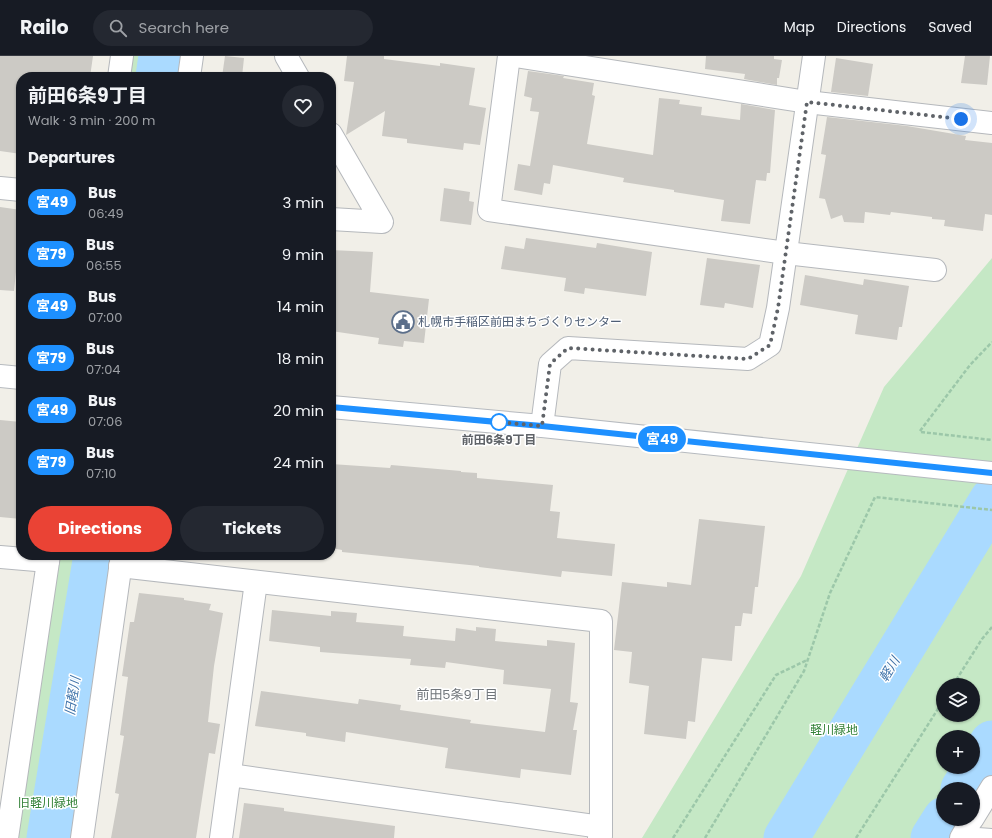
<!DOCTYPE html>
<meta charset="utf-8">
<style>
:root{--surface:#171b24;--page:#242831;--text:#f1f3f6;--muted:#9ea1a6;--line:#363941;--accent:#ea4335}
body{margin:0;font-family:Poppins,"Noto Sans JP",sans-serif;background:var(--page);color:var(--text);height:100vh;display:flex;flex-direction:column;font-size:15px;white-space:nowrap}
*{box-sizing:border-box;margin:0}
p{font-size:13px;color:var(--muted)}
.icon{flex:none;width:22px;height:22px;fill:none;stroke:currentColor;stroke-width:2;stroke-linecap:round;stroke-linejoin:round}
.map{position:relative;flex:1;overflow:hidden}
.panel{position:absolute;left:16px;top:16px;width:320px;height:488px;display:flex;flex-direction:column;background:var(--surface);border-radius:16px;box-shadow:0 1px 3px #0004}
.panel>*{flex:none}
.badge{padding:0 8px;border-radius:13px;font-size:14px;line-height:26px}
.tools{position:absolute;left:936px;top:622px;display:grid;gap:8px}
.tools a{display:grid;place-items:center;width:44px;height:44px;border-radius:50%;background:var(--surface);box-shadow:0 1px 3px #0004;font-size:20px}
.you{position:absolute;width:20px;height:20px;margin:-10px;border:3px solid #fff;border-radius:50%;background:#1a73e8;box-shadow:0 0 0 6px #1a73e833}
.map>.badge{position:absolute;translate:-50% -50%;box-shadow:0 0 0 2px #fff}
h2{padding:0 12px;font-size:15px;line-height:36px}
.round{display:grid;place-items:center;flex:none;width:42px;height:42px;border-radius:21px;background:var(--page)}
.headline{display:flex;align-items:center;justify-content:space-between;height:68px;padding:0 12px}
h1{font-size:19px;font-weight:700;line-height:30px}
.button{display:flex;gap:8px;margin-top:auto;padding:8px 12px}
.button a{flex:1;height:46px;border-radius:24px;background:var(--accent);color:#fff;font-size:16px;font-weight:700;line-height:46px;text-align:center}
.button a+a{background:var(--page);color:var(--text)}
ul{padding:0;list-style:none}
li{display:flex;align-items:center;gap:12px;height:52px;padding:0 12px}
li div{flex:1}
li b{display:block;font-size:15px}
li em{font-style:normal}
li .badge{min-width:44px;font-weight:700;text-align:center}
header{display:flex;align-items:center;gap:24px;box-sizing:border-box;height:56px;padding:0 20px;background:var(--surface);border-bottom:1px solid var(--line)}
header strong{font-size:19px}
nav{display:flex;gap:22px;margin-inline-start:auto;font-size:14px}
.search{width:280px;height:36px;background:var(--page);display:flex;align-items:center;gap:10px;box-sizing:border-box;padding:0 14px;border-radius:22px;color:var(--muted);font-size:15px}
.map>svg:first-child{display:block}
.green{fill:#c5e8c5;fill-rule:evenodd}
.lines{fill:none;stroke-linecap:round;stroke-linejoin:round}
.river{stroke:#aadaff;stroke-width:45}
.building{fill:#cccac5}
.lane-casing{stroke:#b5b8bc;stroke-width:14}
.street-casing{stroke:#b5b8bc;stroke-width:24}
.secondary-casing{stroke:#b6babf;stroke-width:24}
.path{stroke:#9cc7a9;stroke-width:2.5;stroke-dasharray:4 2;stroke-linecap:butt}
.lane{stroke:#fff;stroke-width:12}
.street{stroke:#fff;stroke-width:22}
.secondary{stroke:#fff;stroke-width:22}
.line-casing{stroke:#fff;stroke-width:9}
.line{stroke:#1e90ff;stroke-width:6}
.walk{stroke:#5f6368;stroke-width:4;stroke-dasharray:0 7.2}
.stop-dot{fill:#fff;stroke:#1e90ff;stroke-width:2}
.labels{text-anchor:middle;stroke-width:3;stroke-linejoin:round;paint-order:stroke}
.service-label{font-size:12px;fill:#4e5e75;stroke:#fff;text-anchor:start}
.stop-label{font-size:12px;font-weight:bold;fill:#5f6368;stroke:#fff}
.park-label{font-size:12px;fill:#348238;stroke:#fff}
.water-label{font-size:13px;font-style:italic;fill:#4174aa;stroke:#fff}
.neighbourhood-label{font-size:13px;fill:#70757a;stroke:#fff}
</style>
<header>
<strong>Railo</strong>
<div class="search"><svg class="icon" aria-label="search" viewBox="0 0 24 24"><circle cx="10" cy="10" r="6"/><path d="M15 15l6 6"/></svg>Search here</div>
<nav><a>Map</a><a>Directions</a><a>Saved</a></nav>
</header>
<div class="map">
<svg width="992" height="782" viewBox="0 0 992 782">
<rect width="100%" height="100%" fill="#f1efe8"/>
<g class="green">
<polygon points="128,0 177,0 174,21 125,21"/>
<path d="M992,202v484l-29,47h-20v30h2l-12,19h-291l159,-262 83,-189zM943,629h30v30h-30zM943,681h30v30h-30z"/>
<polygon points="55,499 111,499 73,782 13,782"/>
</g>
<g class="lines">
<g class="river">
<polyline points="158,21 161,0"/>
<polyline points="963,733 992,687"/>
<polyline points="49,782 96,499"/>
<polyline points="786,782 992,444"/>
<polyline points="933,782 945,763"/>
</g>
</g>
<g class="building">
<polygon points="0,0 93,0 90,21 21,21 21,98 0,95"/>
<polygon points="225,0 244,2 242,21 222,21"/>
<polygon points="347,0 384,0 384,3 440,10 440,7 475,12 469,49 486,52 480,89 464,87 463,94 407,87 407,83 382,80 385,55 346,79 354,26 344,25"/>
<polygon points="706,0 774,0 774,3 782,4 779,22 777,22 777,29 744,23 745,18 705,13"/>
<polygon points="965,0 990,0 987,29 961,27"/>
<polygon points="836,2 873,8 868,40 831,36"/>
<polygon points="528,15 564,20 563,22 594,27 592,39 595,40 587,88 653,99 659,42 680,44 679,48 702,51 701,59 740,64 741,48 775,54 770,117 767,117 766,125 756,124 750,168 721,165 724,144 674,136 674,134 623,126 624,122 553,109 550,128 544,127 542,139 514,134 518,108 530,110 539,56 530,55 532,42 524,40"/>
<polygon points="827,61 907,70 966,80 965,84 992,87 992,159 985,158 983,175 944,170 945,164 932,163 932,161 891,156 890,159 865,156 864,167 844,166 842,159 831,163 825,143 819,142 826,99 821,98"/>
<polygon points="444,132 470,136 469,145 474,146 471,169 440,165"/>
<polygon points="0,151 21,154 21,168 14,235 0,234"/>
<polygon points="526,182 596,192 597,187 652,196 646,240 585,232 584,238 564,235 566,222 501,213 505,190 524,193"/>
<polygon points="331,194 373,196 370,236 429,243 424,287 404,285 403,291 378,288 379,282 331,275"/>
<polygon points="707,202 760,209 753,252 725,247 724,252 700,249"/>
<polygon points="805,219 863,229 864,223 909,230 902,271 899,271 897,284 855,278 858,259 800,249"/>
<polygon points="0,364 21,366 21,463 0,461"/>
<polygon points="331,408 390,412 391,409 461,415 461,416 477,417 477,422 553,429 550,455 560,456 557,482 615,488 612,520 562,515 561,521 479,511 479,510 342,496 342,494 331,492"/>
<polygon points="699,463 765,470 758,531 755,531 752,558 743,557 741,570 735,570 732,605 702,602 695,666 688,665 686,683 644,678 649,630 629,627 632,596 614,594 622,526 667,531 667,526 691,529"/>
<polygon points="139,537 184,542 184,544 211,548 209,554 223,557 214,610 208,666 220,668 215,698 209,697 196,782 111,782 119,738 115,737 124,680 120,679 128,621 122,620 130,566 134,566"/>
<polygon points="272,554 331,560 331,555 357,557 356,566 404,570 403,580 455,585 456,572 476,575 476,571 496,573 495,585 547,590 547,584 575,587 570,646 578,647 573,674 577,674 571,719 521,713 520,722 445,712 448,692 346,676 345,686 306,680 306,677 255,670 261,635 358,648 359,643 401,649 400,654 471,664 470,667 545,676 551,633 503,628 504,614 446,606 445,612 410,609 411,603 320,596 320,591 269,585"/>
<polygon points="244,747 284,752 284,755 395,770 394,782 239,782"/>
</g>
<g class="lines">
<g class="lane-casing">
<polyline id="lane" points="964,777 992,779"/>
</g>
<g class="street-casing">
<g id="street">
<polyline points="286,0 298,21"/>
<polyline points="509,0 489,154 786,197 935,214"/>
<polyline points="515,0 807,46 992,67"/>
<polyline points="119,21 122,0"/>
<polyline points="189,21 192,0"/>
<polyline points="331,78 382,166 331,163"/>
<polyline points="0,132 21,134"/>
<polyline points="542,370 550,308 568,292 748,303 770,289 778,252 814,0"/>
<polyline points="0,501 48,505"/>
<polyline points="120,510 601,565 601,780 599,782"/>
<polyline points="230,719 601,771"/>
<polyline points="973,762 992,731"/>
<polyline points="7,782 49,499"/>
<polyline points="82,782 122,499"/>
<polyline points="221,782 256,526"/>
<polyline points="961,782 972,763"/>
</g>
</g>
<g class="secondary-casing">
<g id="secondary">
<polyline points="0,320 21,322"/>
<polyline points="331,351 542,370 992,417"/>
</g>
</g>
<g class="path">
<polyline points="920,375 970,309 992,286"/>
<polyline points="921,376 992,384"/>
<polyline points="953,629 982,583 992,571"/>
<polyline points="673,782 776,619 807,604"/>
<polyline points="705,782 804,615 830,537 875,441 992,454"/>
<polyline points="856,782 943,645"/>
</g>
<use href="#lane" class="lane"/>
<use href="#street" class="street"/>
<use href="#secondary" class="secondary"/>
</g>
<g class="lines">
<g class="line-casing">
<polyline id="line" points="331,351 542,370 992,417"/>
</g>
<use href="#line" class="line"/>
<polyline class="walk" points="499,366 497,366 542,370 550,308 568,292 748,303 770,289 778,252 807,46 961,63"/>
</g>
<defs>
<g id="civic-ring" transform="scale(1.15)"><circle r="9.5" fill="#fff" stroke="#5c6f8a" stroke-width="1.5"/><path d="M-.6-6.5H3V-4.5H.6V-3L4-1V1h2V6H-6V1h2V-1L-.6-3ZM-1.2 2.5V6h2.4V2.5Z" fill="#5c6f8a"/></g>
</defs>
<g fill-rule="evenodd">
<use href="#civic-ring" x="403" y="266"/>
</g>
<circle class="stop-dot" cx="499" cy="366" r="8"/>
<g class="labels">
<g class="service-label">
<text x="418" y="270">札幌市手稲区前田まちづくりセンター</text>
</g>
<g class="stop-label">
<text x="499" y="388">前田6条9丁目</text>
</g>
<g class="park-label">
<text x="834" y="678">軽川緑地</text>
<text x="48" y="751">旧軽川緑地</text>
</g>
<g class="water-label">
<text transform="translate(889 613) rotate(-59)" y="5">軽川</text>
<text transform="translate(72 640) rotate(-81)" y="5">旧軽川</text>
</g>
<g class="neighbourhood-label">
<text x="457" y="643">前田5条9丁目</text>
</g>
</g>
</svg>
<div class="tools">
<a><svg class="icon" aria-label="layers" viewBox="0 0 24 24"><path d="M12 4l9 5-9 5-9-5zM3 14l9 5 9-5"/></svg></a>
<a>+</a>
<a>−</a>
</div>
<div class="you" style="left:961px;top:63px"></div>
<b class="badge" style="left:662px;top:383px;background:#1e90ff;color:#fff">宮49</b>
<section class="panel">
<div class="headline"><div><h1>前田6条9丁目</h1><p>Walk · 3 min · 200 m</p></div><a class="round"><svg class="icon" aria-label="heart" viewBox="0 0 24 24"><path d="M12 20l-8-8c-3-5 5-10 8-4 3-6 11-1 8 4z"/></svg></a></div>
<h2>Departures</h2>
<ul>
<li><span class="badge" style="background:#1e90ff;color:#fff">宮49</span><div><b>Bus</b><p>06:49</p></div><em>3 min</em></li>
<li><span class="badge" style="background:#1e90ff;color:#fff">宮79</span><div><b>Bus</b><p>06:55</p></div><em>9 min</em></li>
<li><span class="badge" style="background:#1e90ff;color:#fff">宮49</span><div><b>Bus</b><p>07:00</p></div><em>14 min</em></li>
<li><span class="badge" style="background:#1e90ff;color:#fff">宮79</span><div><b>Bus</b><p>07:04</p></div><em>18 min</em></li>
<li><span class="badge" style="background:#1e90ff;color:#fff">宮49</span><div><b>Bus</b><p>07:06</p></div><em>20 min</em></li>
<li><span class="badge" style="background:#1e90ff;color:#fff">宮79</span><div><b>Bus</b><p>07:10</p></div><em>24 min</em></li>
</ul>
<div class="button"><a>Directions</a><a>Tickets</a></div>
</section>
</div>
